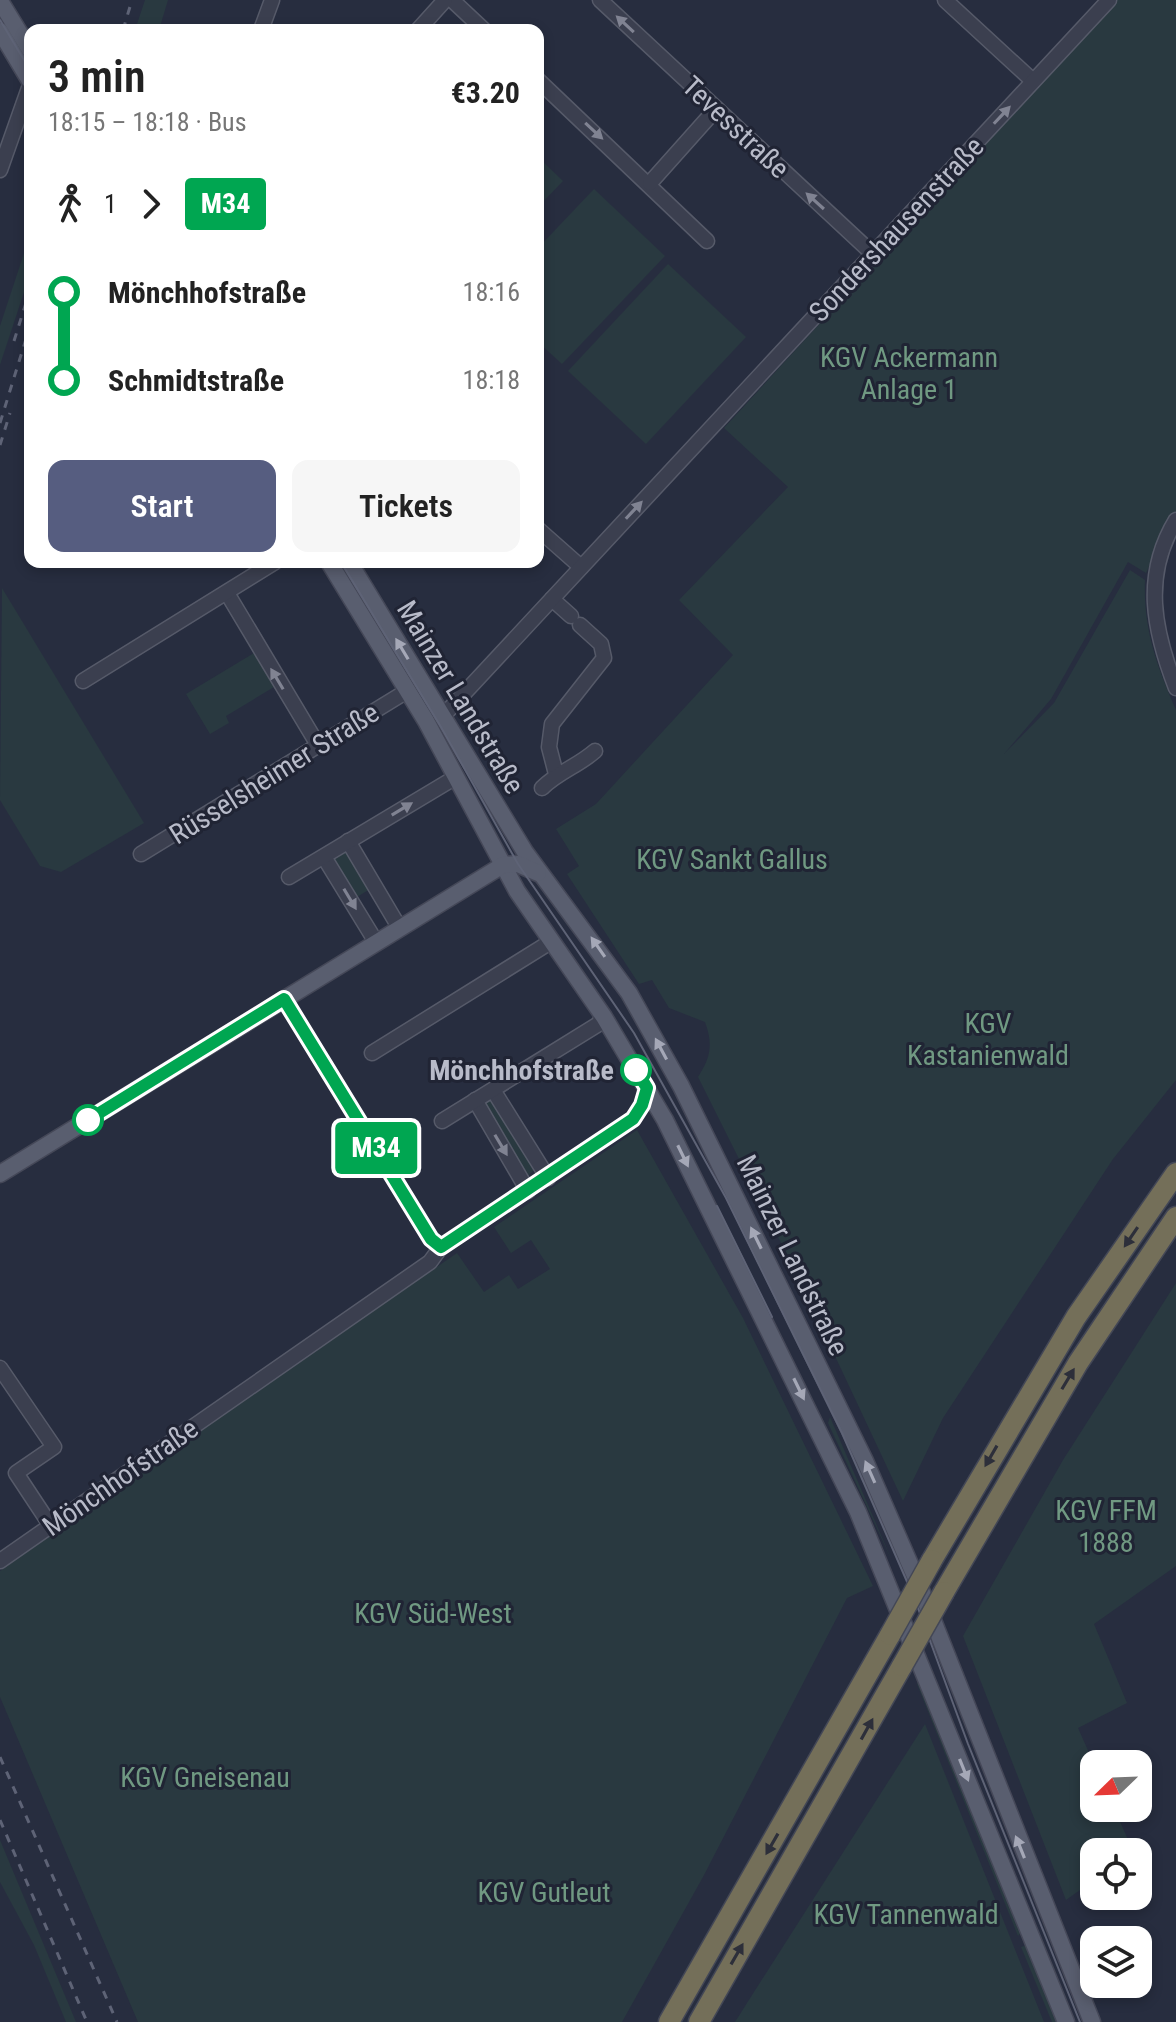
<!DOCTYPE html>
<meta charset="utf-8">
<style>
:root{--surface:#fff;--page:#f6f6f6;--text:#222;--muted:#767676;--accent:#565d80}
body{margin:0;font-family:"Roboto Condensed",sans-serif;background:var(--page);color:var(--text);height:100vh;display:flex;flex-direction:column;font-size:30px;white-space:nowrap}
*{box-sizing:border-box;margin:0}
p{font-size:26px;color:var(--muted)}
.icon{flex:none;width:44px;height:44px;fill:none;stroke:currentColor;stroke-width:2;stroke-linecap:round;stroke-linejoin:round}
.map{position:relative;flex:1;overflow:hidden}
.side{position:absolute;left:24px;top:24px;width:520px;height:544px;display:flex;flex-direction:column;background:var(--surface);border-radius:16px;box-shadow:0 4px 12px #0003}
.side>*{flex:none}
.badge{padding:0 16px;border-radius:6px;font-size:28px;line-height:52px}
.needle{width:52px;rotate:247deg}
.controls{position:absolute;left:1080px;top:1750px;display:grid;gap:16px}
.controls a{display:grid;place-items:center;width:72px;height:72px;border-radius:16px;background:var(--surface);box-shadow:0 4px 12px #0003;font-size:40px}
.map>.badge{position:absolute;translate:-50% -50%;box-shadow:0 0 0 4px #fff}
.legs{display:flex;align-items:center;gap:12px;height:88px;padding:0 24px;font-size:26px}
.legs p{margin-inline-start:auto}
.overview{display:flex;align-items:center;justify-content:space-between;height:136px;padding:0 24px}
h1{font-size:44px;font-weight:600;line-height:60px}
.action{display:flex;gap:16px;margin-top:auto;padding:16px 24px}
.action a{flex:1;height:92px;border-radius:16px;background:var(--accent);color:#fff;font-size:32px;font-weight:600;line-height:92px;text-align:center}
.action a+a{background:var(--page);color:var(--text)}
ul{padding:0 24px;list-style:none}
li{display:flex;align-items:center;gap:28px;height:88px;font-size:30px}
li i{display:grid;place-items:center;width:12px;height:100%;margin:0 10px;background:currentColor}
li i::after{content:'';width:20px;height:20px;margin:-10px;border:6px solid;border-radius:50%;background:var(--surface)}
li p{margin-inline-start:auto}
li:first-child i{background:linear-gradient(#0000 50%,currentColor 0)}
li:last-child i{background:linear-gradient(currentColor 50%,#0000 0)}
.map>svg:first-child{display:block}
.green{fill:#293940}
.lines{fill:none;stroke-linecap:round;stroke-linejoin:round}
.minor-casing{stroke:#565a69;stroke-width:17}
.major-casing{stroke:#454858;stroke-width:19}
.highway-casing{stroke:#434756;stroke-width:23}
.minor{stroke:#3b3f4f;stroke-width:14}
.major{stroke:#595e6f;stroke-width:16}
.highway{stroke:#746f59;stroke-width:20}
.tram{stroke:#5e6376;stroke-width:2}
.rail{stroke:#5e6376;stroke-width:3;stroke-dasharray:8 8;stroke-linecap:butt}
.highway-bridge-casing{stroke:#434756;stroke-width:23;stroke-linecap:butt}
.highway-bridge{stroke:#746f59;stroke-width:20}
.oneway{fill:#808392}
.oneway2{fill:#a5a8b7}
.oneway3{fill:#2d2f3a}
.line-1-casing{stroke:#fff;stroke-width:18}
.line-1{stroke:#00a651;stroke-width:12}
.stop-1-dot{fill:#fff;stroke:#00a651;stroke-width:4}
.labels{text-anchor:middle;stroke-width:6;stroke-linejoin:round;paint-order:stroke}
.street-label{font-size:28px;fill:#b8bbc9;stroke:#202434}
.park-label{font-size:28px;fill:#709982;stroke:#202434}
.stop-label{font-size:28px;font-weight:bold;fill:#b8bbc9;stroke:#202434;text-anchor:end}
</style>
<div class="map">
<svg width="1176" height="2022" viewBox="0 0 1176 2022">
<rect width="100%" height="100%" fill="#272d3f"/>
<g class="green">
<polygon points="145,0 168,0 159,30 135,30"/>
<path d="M1117,0h59v511l-30,62 -18,-11 -77,137 -47,55 50,-51 76,-133 15,10c-2,49 12,86 31,130v370l-63,79 -170,259 -40,83 -106,-226 -99,-198c13,-20 15,-33 7,-55l-36,-14 -17,-28 -13,4 -72,-110 12,-8 -23,-37 40,-25 137,-149 -54,-55 109,-113 -64,-59z"/>
<polygon points="538,157 563,181 538,207"/>
<polygon points="594,189 665,256 562,364 538,342 538,248"/>
<polygon points="30,235 30,274 0,365 0,326"/>
<polygon points="668,264 746,337 646,444 568,371"/>
<polygon points="2,588 144,823 61,872 40,866 0,800"/>
<polygon points="254,653 274,687 226,716 229,723 210,734 186,694"/>
<polygon points="346,852 370,889 357,897 334,860"/>
<polygon points="491,1099 537,1167 527,1177 484,1103"/>
<polygon points="637,1130 743,1318 873,1586 847,1598 703,1877 622,2022 138,2022 0,1697 0,1571 457,1253 484,1292 509,1275 518,1289 550,1269 531,1240 511,1253 494,1227"/>
<polygon points="1176,1283 1176,1566 1094,1624 1127,1703 1078,1728 1094,1764 1094,1808 1114,1808 1133,1851 1094,1852 1094,1880 1066,1900 963,1636 1063,1460"/>
<polygon points="830,1417 893,1563 828,1423"/>
<polygon points="921,1675 1022,1931 1018,1936 917,1684"/>
<polygon points="925,1724 1044,2022 735,2022 747,2003"/>
<polygon points="0,1840 76,2022 66,2022 34,1945 0,1882"/>
<polygon points="1027,1945 1059,2022 1052,2022 1021,1947"/>
</g>
<g class="lines">
<g class="minor-casing">
<g id="minor">
<polyline points="452,0 484,30"/>
<polyline points="600,0 873,254"/>
<polyline points="945,0 1033,81"/>
<polyline points="261,30 272,0"/>
<polyline points="418,30 445,0"/>
<polyline points="538,80 707,241"/>
<polyline points="0,170 30,85"/>
<polyline points="650,183 716,109"/>
<path d="M1176,520c-34,56 -22,111 0,168"/>
<polyline points="538,529 581,567"/>
<polyline points="227,593 318,745"/>
<polyline points="552,599 571,616"/>
<polyline points="83,681 275,562"/>
<polyline points="443,716 1109,0"/>
<polyline points="556,774 549,747 552,724 604,658 601,644 580,625"/>
<path d="M542,788c16,-16 36,-22 53,-37"/>
<polyline points="348,841 399,927"/>
<polyline points="141,854 407,691"/>
<polyline points="324,857 376,942"/>
<polyline points="289,877 456,777"/>
<polyline points="284,999 431,1239 441,1247"/>
<polyline points="372,1053 552,941"/>
<polyline points="493,1090 548,1178"/>
<polyline points="475,1100 528,1191"/>
<polyline points="442,1121 597,1025 604,1017"/>
<polyline points="0,1368 54,1447 16,1473 51,1526"/>
<polyline points="0,1561 430,1262 441,1247 633,1119 642,1105 647,1088"/>
</g>
</g>
<g class="major-casing">
<g id="major">
<polyline points="0,1 30,50"/>
<polyline points="0,31 30,81"/>
<polyline points="329,562 426,721 517,891 604,1017 665,1120 858,1512 1066,2022"/>
<polyline points="349,562 525,852 629,993 681,1086 865,1461 919,1585 1092,2022"/>
<polyline points="0,1174 503,865 518,864 538,873"/>
</g>
</g>
<g class="highway-casing">
<g id="highway">
<polyline points="932,1560 1076,1317 1176,1173"/>
<polyline points="944,1592 1078,1363 1176,1217"/>
<polyline points="669,2022 890,1635"/>
<polyline points="699,2022 902,1666"/>
</g>
</g>
<use href="#minor" class="minor"/>
<use href="#major" class="major"/>
<use href="#highway" class="highway"/>
<g class="tram">
<polyline points="0,20 30,70"/>
<polyline points="341,562 441,727 518,864 634,1033 726,1198 842,1433 915,1600 968,1744 1080,2022"/>
<polyline points="717,1206 772,1317"/>
</g>
<g class="rail">
<polyline points="123,30 132,0"/>
<polyline points="14,341 30,290"/>
<polyline points="0,423 30,326"/>
<polyline points="0,445 10,413"/>
<polyline points="0,1757 117,2022"/>
<polyline points="0,1820 87,2022"/>
</g>
<g class="highway-bridge-casing">
<g id="highway-bridge">
<polyline points="890,1635 932,1560"/>
<polyline points="902,1666 944,1592"/>
</g>
</g>
<use href="#highway-bridge" class="highway-bridge"/>
</g>
<defs><path id="oneway-solid" d="M-6-.8H1V-3.2L6.5 0L1 3.2V.8H-6Z" transform="scale(2)"/></defs>
<g class="oneway">
<use href="#oneway-solid" transform="translate(625 24) rotate(-137)"/>
<use href="#oneway-solid" transform="translate(1002 115) rotate(-47)"/>
<use href="#oneway-solid" transform="translate(594 131) rotate(43)"/>
<use href="#oneway-solid" transform="translate(815 201) rotate(-138)"/>
<use href="#oneway-solid" transform="translate(634 510) rotate(-47)"/>
<use href="#oneway-solid" transform="translate(277 679) rotate(-121)"/>
<use href="#oneway-solid" transform="translate(402 809) rotate(-31)"/>
<use href="#oneway-solid" transform="translate(350 899) rotate(59)"/>
<use href="#oneway-solid" transform="translate(501 1145) rotate(59)"/>
</g>
<g class="oneway2">
<use href="#oneway-solid" transform="translate(402 649) rotate(-121)"/>
<use href="#oneway-solid" transform="translate(598 947) rotate(-125)"/>
<use href="#oneway-solid" transform="translate(661 1049) rotate(-118)"/>
<use href="#oneway-solid" transform="translate(683 1156) rotate(64)"/>
<use href="#oneway-solid" transform="translate(756 1238) rotate(-116)"/>
<use href="#oneway-solid" transform="translate(799 1389) rotate(64)"/>
<use href="#oneway-solid" transform="translate(870 1472) rotate(-114)"/>
<use href="#oneway-solid" transform="translate(964 1770) rotate(68)"/>
<use href="#oneway-solid" transform="translate(1020 1847) rotate(-112)"/>
</g>
<g class="oneway3">
<use href="#oneway-solid" transform="translate(1131 1237) rotate(124)"/>
<use href="#oneway-solid" transform="translate(1068 1379) rotate(-59)"/>
<use href="#oneway-solid" transform="translate(991 1456) rotate(120)"/>
<use href="#oneway-solid" transform="translate(867 1729) rotate(-61)"/>
<use href="#oneway-solid" transform="translate(772 1844) rotate(120)"/>
<use href="#oneway-solid" transform="translate(737 1954) rotate(-60)"/>
</g>
<g class="lines">
<g class="line-1-casing">
<polyline id="line-1" points="88,1120 284,999 431,1239 441,1247 633,1119 642,1105 647,1088 636,1070"/>
</g>
<use href="#line-1" class="line-1"/>
</g>
<g class="stop-1-dot">
<circle cx="636" cy="1070" r="14"/>
<circle cx="88" cy="1120" r="14"/>
</g>
<g class="labels">
<g class="street-label">
<text transform="translate(736 127) rotate(43)" y="10">Tevesstraße</text>
<text transform="translate(896 229) rotate(-47)" y="10">Sondershausenstraße</text>
<text transform="translate(461 697) rotate(59)" y="10">Mainzer Landstraße</text>
<text transform="translate(274 773) rotate(-32)" y="10">Rüsselsheimer Straße</text>
<text transform="translate(793 1255) rotate(64)" y="10">Mainzer Landstraße</text>
<text transform="translate(120 1477) rotate(-35)" y="10">Mönchhofstraße</text>
</g>
<g class="park-label">
<text x="909" y="367">KGV Ackermann<tspan x="909" dy="32">Anlage 1</tspan></text>
<text x="732" y="869">KGV Sankt Gallus</text>
<text x="988" y="1033">KGV<tspan x="988" dy="32">Kastanienwald</tspan></text>
<text x="1106" y="1520">KGV FFM<tspan x="1106" dy="32">1888</tspan></text>
<text x="433" y="1623">KGV Süd-West</text>
<text x="205" y="1787">KGV Gneisenau</text>
<text x="544" y="1902">KGV Gutleut</text>
<text x="906" y="1924">KGV Tannenwald</text>
</g>
<g class="stop-label">
<text x="614" y="1080">Mönchhofstraße</text>
</g>
</g>
</svg>
<div class="controls">
<a><svg class="needle" viewBox="-14 -14 28 28"><path d="M0-13l5 13h-10z" fill="#e53935"/><path d="M0 13l5-13h-10z" fill="#767676"/></svg></a>
<a><svg class="icon" aria-label="locate" viewBox="0 0 24 24"><circle cx="12" cy="12" r="6"/><path d="M12 2v4M12 18v4M2 12h4M18 12h4"/></svg></a>
<a><svg class="icon" aria-label="layers" viewBox="0 0 24 24"><path d="M12 4l9 5-9 5-9-5zM3 14l9 5 9-5"/></svg></a>
</div>
<b class="badge" style="left:376px;top:1148px;background:#00a651;color:#fff">M34</b>
<section class="side">
<div class="overview"><div><h1>3 min</h1><p>18:15 – 18:18 · Bus</p></div><b>€3.20</b></div>
<div class="legs"><svg class="icon" aria-label="walk" viewBox="0 0 24 24"><circle cx="13" cy="4" r="2"/><path d="M13 8l-2 6 4 7M11 14l-3 7M7 12l3-4h3l4 4"/></svg>1<svg class="icon" aria-label="forward" viewBox="0 0 24 24"><path d="M9 5l7 7-7 7"/></svg><b class="badge" style="background:#00a651;color:#fff">M34</b></div>
<ul>
<li><i style="color:#00a651"></i><b>Mönchhofstraße</b><p>18:16</p></li>
<li><i style="color:#00a651"></i><b>Schmidtstraße</b><p>18:18</p></li>
</ul>
<div class="action"><a>Start</a><a>Tickets</a></div>
</section>
</div>
